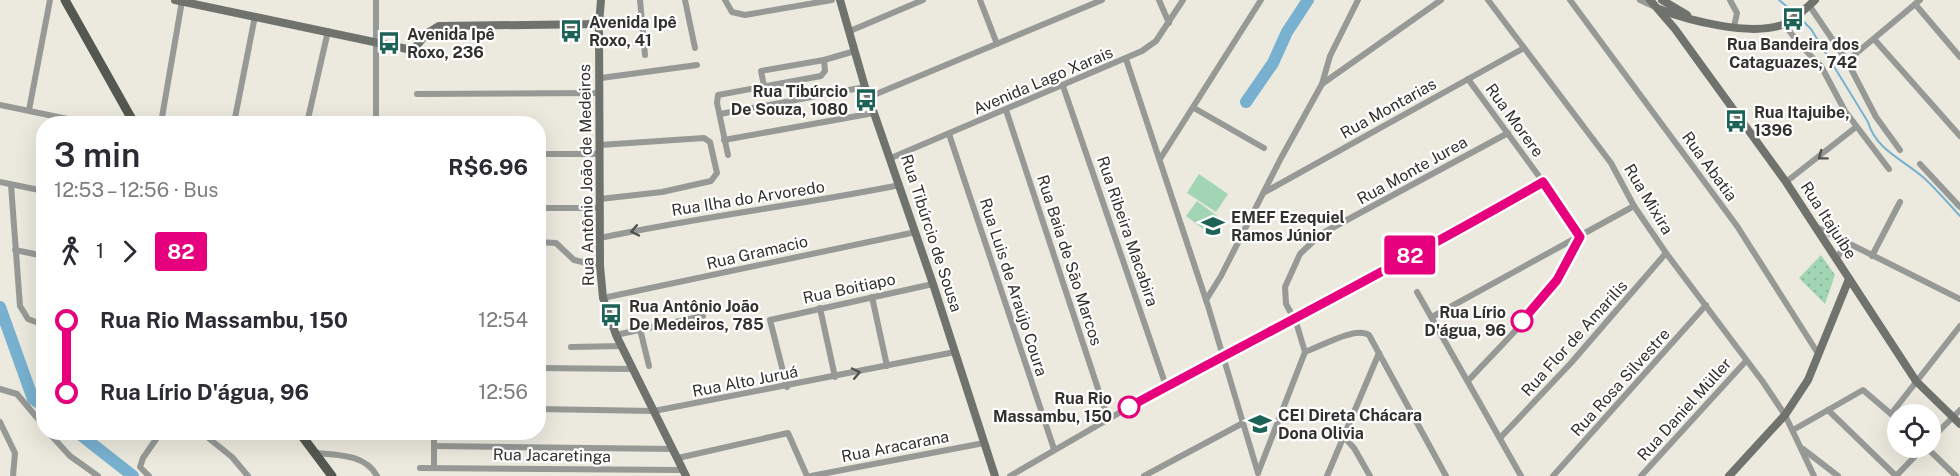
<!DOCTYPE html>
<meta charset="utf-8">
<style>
:root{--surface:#fff;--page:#f7f7f7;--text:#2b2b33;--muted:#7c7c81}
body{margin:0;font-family:"Public Sans",sans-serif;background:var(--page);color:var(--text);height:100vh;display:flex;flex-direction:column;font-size:22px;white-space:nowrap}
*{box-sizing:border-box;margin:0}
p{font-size:20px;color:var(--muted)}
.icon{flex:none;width:33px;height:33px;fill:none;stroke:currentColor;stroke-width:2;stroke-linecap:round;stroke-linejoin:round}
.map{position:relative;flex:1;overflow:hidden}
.sheet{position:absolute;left:36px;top:116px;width:510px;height:324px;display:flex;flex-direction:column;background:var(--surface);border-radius:24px;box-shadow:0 6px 24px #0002}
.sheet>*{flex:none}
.badge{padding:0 12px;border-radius:4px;font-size:21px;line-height:39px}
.controls{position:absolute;left:1887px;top:404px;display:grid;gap:12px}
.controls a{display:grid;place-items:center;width:54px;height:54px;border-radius:50%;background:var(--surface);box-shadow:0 6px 24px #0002;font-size:30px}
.map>.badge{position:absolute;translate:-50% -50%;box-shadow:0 0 0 3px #fff}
.legs{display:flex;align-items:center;gap:9px;height:66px;padding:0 18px;font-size:20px}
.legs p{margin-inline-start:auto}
.summary{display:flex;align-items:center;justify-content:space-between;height:102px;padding:0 18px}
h1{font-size:33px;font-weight:600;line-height:45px}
ul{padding:0 18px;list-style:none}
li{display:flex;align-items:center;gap:21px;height:72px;font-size:22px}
li i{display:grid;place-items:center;width:9px;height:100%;margin:0 8px;background:currentColor}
li i::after{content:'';width:15px;height:15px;margin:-8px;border:4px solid;border-radius:50%;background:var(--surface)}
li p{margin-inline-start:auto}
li:first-child i{background:linear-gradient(#0000 50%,currentColor 0)}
li:last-child i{background:linear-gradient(currentColor 50%,#0000 0)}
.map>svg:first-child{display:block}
.park{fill:url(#park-dots)}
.garden{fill:#a2d5b3}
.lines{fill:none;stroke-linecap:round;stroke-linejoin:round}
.stream{stroke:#78b1d0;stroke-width:2}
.river{stroke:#78b1d0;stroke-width:12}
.street{stroke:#969995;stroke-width:6}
.secondary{stroke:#6f726d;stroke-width:8}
.primary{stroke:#545850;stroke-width:9}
.oneway{stroke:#50504c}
.line-1-casing{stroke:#fff;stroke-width:14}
.line-1{stroke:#e6007e;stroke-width:9}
.stop-1-dot{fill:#fff;stroke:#e6007e;stroke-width:3}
.labels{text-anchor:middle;stroke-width:4.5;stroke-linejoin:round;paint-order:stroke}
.poi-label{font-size:16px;font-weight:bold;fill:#32312d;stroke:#fff;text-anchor:start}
.street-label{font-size:16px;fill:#32312d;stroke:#fff}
.stop-label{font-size:16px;font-weight:bold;fill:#32312d;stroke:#fff;text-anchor:end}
</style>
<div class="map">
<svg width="1960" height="476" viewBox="0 0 1960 476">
<defs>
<pattern id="park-dots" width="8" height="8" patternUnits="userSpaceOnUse" patternTransform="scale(1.5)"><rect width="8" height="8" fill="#a2d5b3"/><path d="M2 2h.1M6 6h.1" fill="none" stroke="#8cb79a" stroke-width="1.8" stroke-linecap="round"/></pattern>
</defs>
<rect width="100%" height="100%" fill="#ece9de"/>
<polygon class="park" points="1821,255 1835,275 1825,304 1799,278"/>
<g class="garden">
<polygon points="1199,174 1228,194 1216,212 1187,193"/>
<polygon points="1197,201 1221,219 1210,234 1186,216"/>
</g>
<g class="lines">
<g class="stream">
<polyline points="1779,0 1796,14"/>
<path d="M1800,18l11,11 57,93c8,28 36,38 56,56 13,12 24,25 36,38"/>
</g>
<g class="river">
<polyline points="1246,102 1273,63 1287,32 1308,0"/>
<polyline points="0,307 33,399 44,407"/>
<polyline points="77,432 133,476"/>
</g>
<g class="street">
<polyline points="376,0 376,123"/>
<polyline points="640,0 645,55"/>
<polyline points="685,0 695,48"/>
<polyline points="725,0 732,12 745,15 832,0"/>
<polyline points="980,0 997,44"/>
<polyline points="1159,0 1169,23"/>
<polyline points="1488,0 1611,163 1634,206 1666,253 1763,382 1785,415 1814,476"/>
<polyline points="1570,0 1737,226 1819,355"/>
<polyline points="1640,0 1653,6"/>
<polyline points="1730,0 1737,13 1734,27"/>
<polyline points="1915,4 1960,57"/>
<polyline points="1809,5 1847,61 1876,117 1900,150"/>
<polyline points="1784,24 1800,45 1821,66 1845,111 1889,169"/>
<polyline points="850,31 923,0"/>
<polyline points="1874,39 1960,136"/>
<polyline points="1126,59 1208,306 1258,473"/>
<polyline points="1847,61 1920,0"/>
<polyline points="601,78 697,65"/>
<polyline points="1468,79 1557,201 1580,237"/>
<polyline points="1322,84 1330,56 1358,0"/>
<polyline points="764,86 761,71 824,60 855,51"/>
<polyline points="1063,86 1166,386"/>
<polyline points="417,94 600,93"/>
<polyline points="869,97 1102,0"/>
<polyline points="0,105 87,123"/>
<polyline points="1194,108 1264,148"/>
<polyline points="29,110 50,0"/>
<polyline points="1006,110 1108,419"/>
<polyline points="720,114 865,87"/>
<polyline points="161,123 182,1"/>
<polyline points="234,123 255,16"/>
<polyline points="307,123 328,31"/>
<polyline points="949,134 1054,449"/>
<polyline points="724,140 874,113"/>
<polyline points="538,154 600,154"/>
<polyline points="728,155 717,103 718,95 821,76 825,71 824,60"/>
<polyline points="891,158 1142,51 1156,41 1183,0"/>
<polyline points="1160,159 1261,0"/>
<polyline points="1920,164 1960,207"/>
<polyline points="0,182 44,191"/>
<polyline points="1786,182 1856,127"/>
<polyline points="11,185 20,306 28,319 44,325"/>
<polyline points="1265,192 1524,48"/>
<polyline points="600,199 662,192 711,181 717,173 710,142 704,138 600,145"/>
<polyline points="538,208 599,208"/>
<polyline points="1818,228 1960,299"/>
<path d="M600,238c99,-21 200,-33 300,-53"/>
<polyline points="538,242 556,243 574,260 600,266"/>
<polyline points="15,250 44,256"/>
<polyline points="1872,256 1900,202"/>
<polyline points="1836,259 1847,243"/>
<polyline points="1417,292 1521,476"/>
<polyline points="872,297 887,366"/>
<polyline points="603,298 916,232"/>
<polyline points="1206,300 1221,276 1281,158 1322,84 1441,0"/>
<polyline points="820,308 835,377"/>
<polyline points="1432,317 1634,206"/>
<polyline points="640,329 649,366"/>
<polyline points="616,335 703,316"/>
<polyline points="571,347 622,346"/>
<path d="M1305,352c15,-5 50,-26 64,-17l77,141"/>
<polyline points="538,368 633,369"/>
<path d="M1468,381c40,-44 90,-87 111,-143"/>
<polyline points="787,387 770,320 933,284"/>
<polyline points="0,389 17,394 44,426"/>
<polyline points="43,397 44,397"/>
<polyline points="538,409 654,411 955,352"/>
<polyline points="1828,410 1896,476"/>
<polyline points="1891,414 1960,326"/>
<polyline points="0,422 15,453 13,476"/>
<polyline points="1793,430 1863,390 1898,420"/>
<polyline points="48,432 70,456 98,476"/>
<polyline points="201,432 232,457 248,476"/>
<polyline points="1343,436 1354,448 1370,476"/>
<polyline points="1500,438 1571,363 1666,253"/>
<polyline points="1930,440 1960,410"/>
<polyline points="434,446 673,449"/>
<polyline points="1926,447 1956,476"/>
<polyline points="1803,449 1838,476"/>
<path d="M316,453c22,2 49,1 61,23"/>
<polyline points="678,458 788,433 807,476"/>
<polyline points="420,468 683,470"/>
<polyline points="434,468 434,432"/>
<polyline points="1258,473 1305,352 1296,322 1286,304 1285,287 1300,254 1321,234 1508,133"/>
<polyline points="149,476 140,467 143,458 161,432"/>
<polyline points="811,476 984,443"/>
<polyline points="1010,476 1176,380 1341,295 1543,182"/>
<polyline points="1144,476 1243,423"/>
<polyline points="1327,476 1379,353"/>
<polyline points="1553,476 1706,305"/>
<polyline points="1641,476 1746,361"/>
<polyline points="1896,476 1924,447"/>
</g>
<g class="secondary">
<polyline points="175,0 407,49 415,48 426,34 439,26 599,24"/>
<polyline points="601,0 599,24 600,266 603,298 616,335 686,476"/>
<polyline points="840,0 865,87 933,284 995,476"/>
<polyline points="1650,0 1675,29 1786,182 1916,381 1960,424"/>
<polyline points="1662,0 1687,15"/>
<path d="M1659,9c31,12 91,27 123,16 13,-5 23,-16 33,-25"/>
<polyline points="1729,476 1785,415 1808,380 1849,279"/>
</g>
<g class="primary">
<polyline points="65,0 134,123"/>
<polyline points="299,432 332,476"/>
</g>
</g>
<defs><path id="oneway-chevron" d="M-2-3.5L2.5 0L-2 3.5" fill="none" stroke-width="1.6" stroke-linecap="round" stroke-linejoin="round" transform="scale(1.5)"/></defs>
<g class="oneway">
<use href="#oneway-chevron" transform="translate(1822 156) rotate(143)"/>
<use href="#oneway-chevron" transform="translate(635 231) rotate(168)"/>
<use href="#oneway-chevron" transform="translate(856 373) rotate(-12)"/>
</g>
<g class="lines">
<g class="line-1-casing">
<path id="line-1" d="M1129,407c138,-75 278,-146 414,-225l37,55 -23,43 -35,41"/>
</g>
<use href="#line-1" class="line-1"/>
</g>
<defs>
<g id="bus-bare" transform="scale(1.8)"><path d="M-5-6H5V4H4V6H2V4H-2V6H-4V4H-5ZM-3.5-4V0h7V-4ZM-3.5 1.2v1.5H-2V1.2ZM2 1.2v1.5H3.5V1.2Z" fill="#1c6256" stroke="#fff" stroke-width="2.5" paint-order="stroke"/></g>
<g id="school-bare" transform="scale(1.8)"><path d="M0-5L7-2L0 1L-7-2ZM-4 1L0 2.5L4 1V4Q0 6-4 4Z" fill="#1c6256" stroke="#fff" stroke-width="2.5" paint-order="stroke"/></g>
</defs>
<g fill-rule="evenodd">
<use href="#bus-bare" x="1793" y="19"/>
<use href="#bus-bare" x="571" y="31"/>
<use href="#bus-bare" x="389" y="43"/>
<use href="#bus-bare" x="866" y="100"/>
<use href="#bus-bare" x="1736" y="121"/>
<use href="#school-bare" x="1213" y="226"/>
<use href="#bus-bare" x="611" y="315"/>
<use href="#school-bare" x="1260" y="424"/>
</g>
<g class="stop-1-dot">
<circle cx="1522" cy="321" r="10"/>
<circle cx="1129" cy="407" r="10"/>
</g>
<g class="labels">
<g class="poi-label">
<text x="589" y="28">Avenida Ipê<tspan x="589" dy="18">Roxo, 41</tspan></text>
<text x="407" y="40">Avenida Ipê<tspan x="407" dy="18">Roxo, 236</tspan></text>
<text x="1793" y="50" text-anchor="middle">Rua Bandeira dos<tspan x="1793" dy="18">Cataguazes, 742</tspan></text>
<text x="848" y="97" text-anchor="end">Rua Tibúrcio<tspan x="848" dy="18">De Souza, 1080</tspan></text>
<text x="1754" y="118">Rua Itajuibe,<tspan x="1754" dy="18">1396</tspan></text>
<text x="1231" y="223">EMEF Ezequiel<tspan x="1231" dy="18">Ramos Júnior</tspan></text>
<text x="629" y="312">Rua Antônio João<tspan x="629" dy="18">De Medeiros, 785</tspan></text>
<text x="1278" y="421">CEI Direta Chácara<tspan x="1278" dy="18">Dona Olivia</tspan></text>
</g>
<g class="street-label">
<text transform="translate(1043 80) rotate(-23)" y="6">Avenida Lago Xarais</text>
<text transform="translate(1388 108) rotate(-29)" y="6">Rua Montarias</text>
<text transform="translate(1515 120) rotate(54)" y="6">Rua Morere</text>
<text transform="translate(1710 166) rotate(54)" y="6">Rua Abatia</text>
<text transform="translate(1412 170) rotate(-29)" y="6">Rua Monte Jurea</text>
<text transform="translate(586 175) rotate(-91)" y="6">Rua Antônio João de Medeiros</text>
<text transform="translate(748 198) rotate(-9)" y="6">Rua Ilha do Arvoredo</text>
<text transform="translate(1649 199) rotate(59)" y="6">Rua Mixira</text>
<text transform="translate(1829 220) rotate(57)" y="6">Rua Itajuíbe</text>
<text transform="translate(1128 231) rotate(71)" y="6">Rua Ribeira Macabira</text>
<text transform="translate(932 233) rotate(72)" y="6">Rua Tibúrcio de Sousa</text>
<text transform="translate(757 252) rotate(-13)" y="6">Rua Gramacio</text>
<text transform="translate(1070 260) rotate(72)" y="6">Rua Baia de São Marcos</text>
<text transform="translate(1014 287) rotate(72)" y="6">Rua Luis de Araújo Coura</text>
<text transform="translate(849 288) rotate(-12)" y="6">Rua Boitiapo</text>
<text transform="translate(1574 338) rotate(-48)" y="6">Rua Flor de Amarilis</text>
<text transform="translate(745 381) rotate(-11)" y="6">Rua Alto Juruá</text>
<text transform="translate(1620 382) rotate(-48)" y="6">Rua Rosa Silvestre</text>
<text transform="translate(1684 409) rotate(-48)" y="6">Rua Daniel Müller</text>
<text transform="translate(895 446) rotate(-11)" y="6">Rua Aracarana</text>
<text transform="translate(552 455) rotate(1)" y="6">Rua Jacaretinga</text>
</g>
<g class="stop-label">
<text x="1506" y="318">Rua Lírio<tspan x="1506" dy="18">D'água, 96</tspan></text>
<text x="1112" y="404">Rua Rio<tspan x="1112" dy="18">Massambu, 150</tspan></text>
</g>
</g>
</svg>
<div class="controls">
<a><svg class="icon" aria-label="locate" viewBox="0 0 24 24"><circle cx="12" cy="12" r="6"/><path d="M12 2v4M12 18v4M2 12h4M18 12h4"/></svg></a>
</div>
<b class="badge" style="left:1410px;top:255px;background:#e6007e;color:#fff">82</b>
<section class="sheet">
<div class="summary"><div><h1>3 min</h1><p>12:53 – 12:56 · Bus</p></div><b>R$6.96</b></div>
<div class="legs"><svg class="icon" aria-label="walk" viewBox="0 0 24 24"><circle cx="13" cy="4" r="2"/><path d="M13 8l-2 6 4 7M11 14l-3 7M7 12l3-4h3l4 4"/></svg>1<svg class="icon" aria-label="forward" viewBox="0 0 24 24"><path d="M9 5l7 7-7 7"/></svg><b class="badge" style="background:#e6007e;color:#fff">82</b></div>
<ul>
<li><i style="color:#e6007e"></i><b>Rua Rio Massambu, 150</b><p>12:54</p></li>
<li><i style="color:#e6007e"></i><b>Rua Lírio D'água, 96</b><p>12:56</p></li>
</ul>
</section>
</div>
